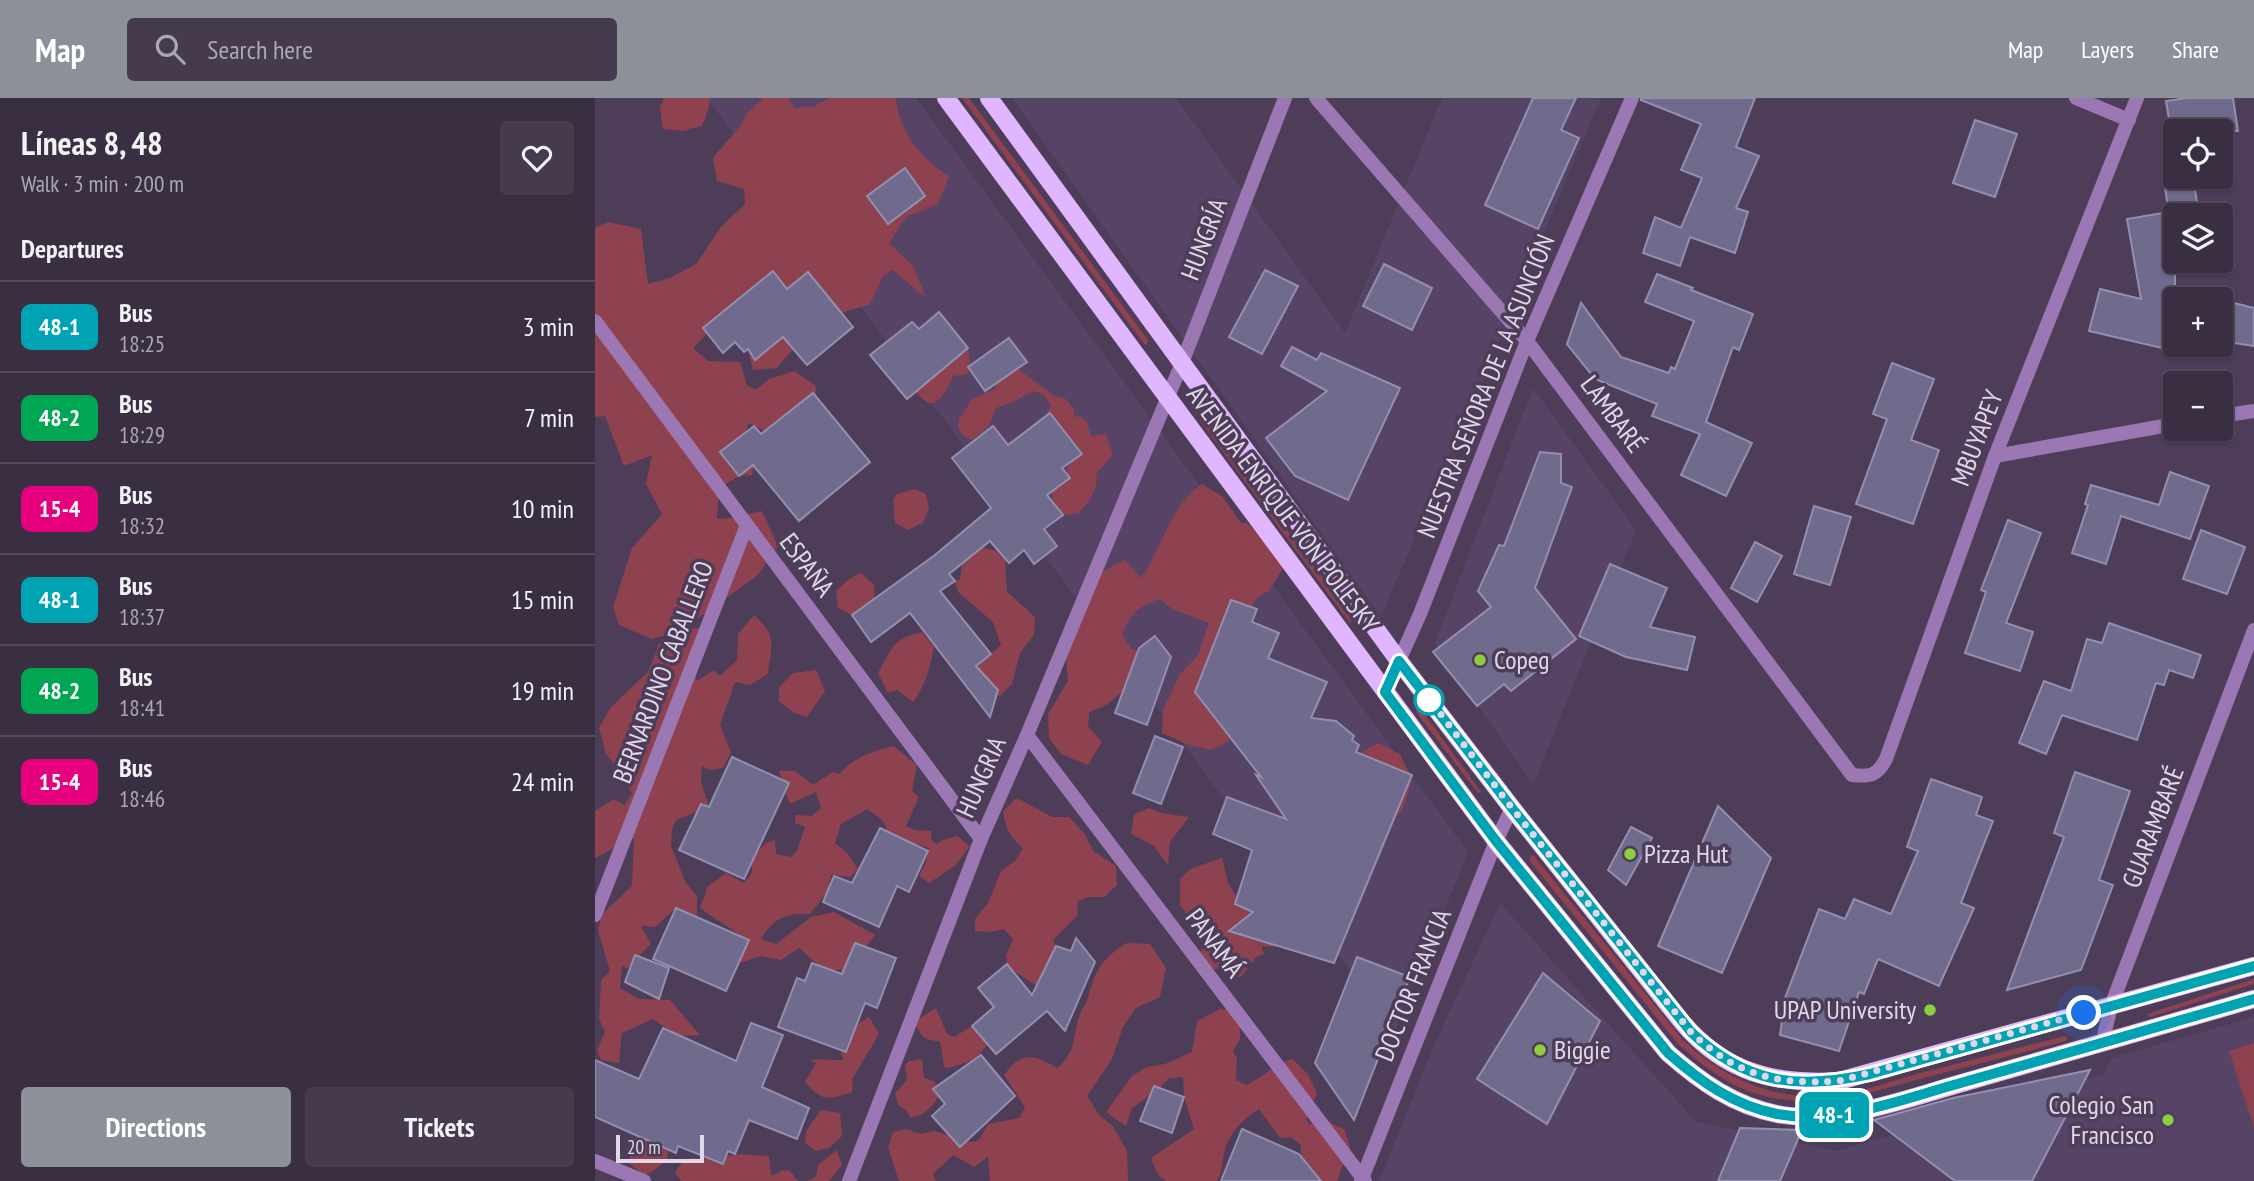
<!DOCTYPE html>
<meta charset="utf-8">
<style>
:root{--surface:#3a2e43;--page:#453a4e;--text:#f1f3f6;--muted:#aba8b2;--line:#544a5c;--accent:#8c9099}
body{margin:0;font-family:"PT Sans Narrow",sans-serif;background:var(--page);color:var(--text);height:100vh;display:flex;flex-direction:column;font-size:26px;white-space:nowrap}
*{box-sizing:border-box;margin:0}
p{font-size:23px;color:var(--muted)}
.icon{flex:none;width:38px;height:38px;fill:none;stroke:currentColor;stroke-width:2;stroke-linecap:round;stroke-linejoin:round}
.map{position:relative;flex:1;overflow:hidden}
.side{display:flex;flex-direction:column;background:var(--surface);width:595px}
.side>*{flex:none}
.badge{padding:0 14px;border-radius:10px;font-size:24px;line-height:46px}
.tools{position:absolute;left:1568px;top:21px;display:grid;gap:14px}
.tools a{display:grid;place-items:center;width:70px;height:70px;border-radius:7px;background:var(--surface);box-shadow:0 2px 5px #0004,0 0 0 2px var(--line);font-size:35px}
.scale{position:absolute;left:21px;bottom:18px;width:88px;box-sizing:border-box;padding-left:7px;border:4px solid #e0d7e8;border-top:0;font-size:19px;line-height:24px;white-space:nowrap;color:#e0d7e8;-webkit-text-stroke:5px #4e3d59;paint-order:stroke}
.you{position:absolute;width:35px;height:35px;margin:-18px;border:5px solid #fff;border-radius:50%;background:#1a73e8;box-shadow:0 0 0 10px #1a73e833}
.map>.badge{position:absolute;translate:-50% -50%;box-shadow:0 0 0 4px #fff}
h2{padding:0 21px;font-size:26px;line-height:63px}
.round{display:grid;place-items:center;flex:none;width:74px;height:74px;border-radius:7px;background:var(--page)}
.headline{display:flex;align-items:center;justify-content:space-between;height:119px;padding:0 21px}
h1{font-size:33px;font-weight:700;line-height:52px}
.primary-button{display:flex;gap:14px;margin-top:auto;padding:14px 21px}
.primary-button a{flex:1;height:80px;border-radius:7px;background:var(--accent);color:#fff;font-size:28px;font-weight:700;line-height:80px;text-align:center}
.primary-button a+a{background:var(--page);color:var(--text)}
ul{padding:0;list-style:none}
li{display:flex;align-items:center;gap:21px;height:91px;padding:0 21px;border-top:2px solid var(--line)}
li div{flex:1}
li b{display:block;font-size:26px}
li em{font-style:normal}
li .badge{min-width:77px;font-weight:700;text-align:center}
header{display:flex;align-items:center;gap:42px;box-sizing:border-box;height:98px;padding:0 35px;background:var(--accent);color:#fff}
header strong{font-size:33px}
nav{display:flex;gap:38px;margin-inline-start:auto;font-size:24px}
.search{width:490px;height:63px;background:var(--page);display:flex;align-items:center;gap:18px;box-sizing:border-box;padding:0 24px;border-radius:7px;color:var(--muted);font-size:26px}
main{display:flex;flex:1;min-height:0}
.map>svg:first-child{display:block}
.built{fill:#574366}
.green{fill:#8e414f}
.building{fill:#706b8c;stroke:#938fb1;stroke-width:2}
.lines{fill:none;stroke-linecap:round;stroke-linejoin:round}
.minor{stroke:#9b77b3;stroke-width:14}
.tertiary{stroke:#9b77b3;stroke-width:14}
.primary{stroke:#e0b6ff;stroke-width:18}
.line-casing{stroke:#fff;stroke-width:16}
.line{stroke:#00a3b4;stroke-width:10}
.walk{stroke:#e0d7e8;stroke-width:7;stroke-dasharray:0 12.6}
.poi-dot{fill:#8ecd42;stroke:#4e3d59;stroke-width:2.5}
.stop-dot{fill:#fff;stroke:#00a3b4;stroke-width:3.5}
.labels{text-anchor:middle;stroke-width:7;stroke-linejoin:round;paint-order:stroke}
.street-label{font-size:26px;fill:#e0d7e8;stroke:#4e3d59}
.poi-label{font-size:26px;fill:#e0d7e8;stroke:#4e3d59;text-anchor:start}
</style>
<header>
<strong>Map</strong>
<div class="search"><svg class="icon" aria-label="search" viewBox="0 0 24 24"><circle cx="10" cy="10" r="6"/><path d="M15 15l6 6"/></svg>Search here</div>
<nav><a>Map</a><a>Layers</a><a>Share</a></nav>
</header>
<main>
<section class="side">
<div class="headline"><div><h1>Líneas 8, 48</h1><p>Walk · 3 min · 200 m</p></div><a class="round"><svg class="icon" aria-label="heart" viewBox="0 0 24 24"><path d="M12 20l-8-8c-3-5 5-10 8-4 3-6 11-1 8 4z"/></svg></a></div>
<h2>Departures</h2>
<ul>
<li><span class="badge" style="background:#00a3b4;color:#fff">48-1</span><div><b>Bus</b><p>18:25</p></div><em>3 min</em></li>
<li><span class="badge" style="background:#00a651;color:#fff">48-2</span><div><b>Bus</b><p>18:29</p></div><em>7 min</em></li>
<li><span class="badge" style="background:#e6007e;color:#fff">15-4</span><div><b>Bus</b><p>18:32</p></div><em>10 min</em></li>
<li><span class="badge" style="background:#00a3b4;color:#fff">48-1</span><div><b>Bus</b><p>18:37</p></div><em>15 min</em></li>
<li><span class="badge" style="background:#00a651;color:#fff">48-2</span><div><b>Bus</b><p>18:41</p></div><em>19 min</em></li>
<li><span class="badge" style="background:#e6007e;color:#fff">15-4</span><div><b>Bus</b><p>18:46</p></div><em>24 min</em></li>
</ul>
<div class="primary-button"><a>Directions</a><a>Tickets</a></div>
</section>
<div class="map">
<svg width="1659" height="1083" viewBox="0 0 1659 1083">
<rect width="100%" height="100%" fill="#4e3d59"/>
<g class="built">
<polygon points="112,0 321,0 873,754 800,933"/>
<polygon points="417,0 581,0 750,235 847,0 1006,0 786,519"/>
<polygon points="938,290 1041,432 938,687 840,545"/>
<polygon points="905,805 1101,1024 1242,1053 1509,976 1517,960 1659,919 1659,1083 784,1083 838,950"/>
</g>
<g class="green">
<polygon points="69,0 115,0 114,9 107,28 88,33 68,31 65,10"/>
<path d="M168,0h25l7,10 19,-2 15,-8h67c2,31 26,63 53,78l-11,28 -32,13 -17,26 24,23 13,32 -33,-28 -10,6 -13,28 -41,13 -30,25 -22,26 -24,2 -5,-21 -37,-20 -18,19 15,13 32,1 7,23 9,5 13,-11 25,-8 22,15 -2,34 -43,14 -22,-11 -6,14 15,18 -6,20 -13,1 -20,12 -2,31 13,-1 32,-7 16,35 -20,29 -78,56 28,-5 -15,44 4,11 17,-11 6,6 17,-16 1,-26 16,-19c24,22 17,29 14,59l-18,11 -15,-3 -15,43 11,27 -8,16 -14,2 -7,-4 -1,16 8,25 -33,13 -4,9 -1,17 15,37 11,13v24l-21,-12 -21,19 -14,-1 10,18 -24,25 -5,-4 -2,23 20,11 30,1 30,35 -23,1 -24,-17 -31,14 -3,30 -18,-3 -4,-10 8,-18 -6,-13 2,-39 9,-9 -12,-40 4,-17 30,-28 2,-48 -39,20v-47l19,-12 10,6 8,-11 -10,-21 -16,-19 -7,-26 11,-20 38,-36 11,-28 16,-11 -23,6 -33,-14 -6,-18 19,-59 30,-34 -16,-30 6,-29 -28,11 -19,-50 -10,1v-189l13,-6 33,7 7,55 22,-6 26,-14 25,-37 24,-23 -1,-15 -27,-8 -4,-23 28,-33 5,-11z"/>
<polygon points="367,0 374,0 553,242 552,247 549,246"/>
<path d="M372,246l3,19 -3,11 -14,2c-4,9 -12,29 -24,27 -5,-1 -11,-9 -15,-13l42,-40z"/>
<path d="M423,271l36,27 12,3 8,11v7l6,-1 7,5 3,12 3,3 13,-2 7,21 -17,19c3,16 -7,27 -17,39l-16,2 -9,-13 -3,-10 17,-12 -1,-11 5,-10 -18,-30 -7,-17 4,-7 -8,-11 -11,-3 -17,10 -19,7 -7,18 -17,14 -10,-5 -4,-8 1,-8 13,-20 23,-10 3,-10z"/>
<polygon points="606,318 609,319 758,521 756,525 754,524 605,323"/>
<path d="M607,386l21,13 18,26h6l41,37 -19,31 -11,6 -13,19 -3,92 -13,33 -18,9 -25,-6 -24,-11 1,-23 17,-36 18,-19 11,-32 -35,-13 -15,-11c-20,7 -30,16 -37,36l9,14 11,4 -8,28 -27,24 -18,7 -1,14 14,16 -14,23 -27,-11 -12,-16 -1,-24 20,-33 -2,-23 30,-83 29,-15 16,18c22,-31 28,-71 61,-94z"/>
<polygon points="320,391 331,396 334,411 328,425 313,432 300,425 298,403 302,396"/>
<polygon points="385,449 401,453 410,462 412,494 440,519 439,537 425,555 417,586 405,598 394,594 383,583 383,568 406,547 398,524 363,494 360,483 365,482 367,467 372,454"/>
<polygon points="266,475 279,487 280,504 257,517 243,510 241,493 254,481"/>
<path d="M327,534l12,15c-4,20 -8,38 -21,55l-16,-12 -9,3 -10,-20c15,-26 13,-34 44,-41z"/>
<polygon points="221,572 230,593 212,619 199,615 184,603 184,589 198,575"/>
<polygon points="823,609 825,610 887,695 883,695 821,614"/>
<polygon points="783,645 805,656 817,682 807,713 787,729 757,660"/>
<path d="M299,648l23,19 -5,26 7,6 -13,29 9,4 16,1v8l5,5 7,-4 14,-4 13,10 -15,20 -26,17 -10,-7 7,-14 3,-14 -40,-13 -6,-14 -16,-12 -26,15 -6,19 13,11 10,15 -8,8 -19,-2 -3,16 -18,23c-24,-1 -37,4 -49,25l15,5 35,-27 23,-5 41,23 -16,21 -16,14h-19l-25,-22 -18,12 -20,-4 -21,7 -5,-11 5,-16c-13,-12 -28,-17 -40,-29l8,-21 18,-13 18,10 8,-10v-15l14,-15 9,-3 1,14 15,3 6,-6 8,-24 -10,-4v-8l17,1 9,-8 -5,-16 -26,12c-5,-11 -6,-22 -11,-33h16l18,14 20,-13 6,2c15,-17 34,-23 55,-28z"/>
<path d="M422,700l35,19h17l16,17 8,17 23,15 1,19 -13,12h-16l-10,4 -1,15 -24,24 4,10 -20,36 -29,-19 -2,-11 7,-17 -9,-10 -14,3 -15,-1v-12l13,-16 13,-32 15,-11 7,-12c-14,-11 -17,-20 -20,-37z"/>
<polygon points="554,710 566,715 594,719 575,744 573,767 559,748 536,736 539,716"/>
<path d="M936,757l3,1 149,184c42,39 91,61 149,56 25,-2 63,-16 88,-23 49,-12 97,-25 145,-37l3,3 -2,2c-45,12 -90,24 -135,35 -60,16 -115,37 -177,17 -29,-9 -54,-30 -76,-49l-149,-184z"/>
<polygon points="627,760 633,785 642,800 662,804 697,850 666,848 669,856 661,859 646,879 634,879 631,871 615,871 605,854 616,840 617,820 594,819 585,807 585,781 595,771"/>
<path d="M532,845l23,1 16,24 -6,29 -24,11 -13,19 -11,32 -25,37 13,20 13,10 14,25 1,30h-138l-2,-24 -14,10 -21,-12 -20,19 3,7h-37l-11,-34 5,-15 13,-3 15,5 13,-3 38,11 7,-2 9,-16 31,-6 6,-11 -21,-32c17,-24 30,-21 53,-7 21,-17 15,-32 23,-54 3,-7 8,-13 9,-20 7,-26 15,-37 38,-51z"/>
<polygon points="1659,881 1659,886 1555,919 1552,916"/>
<path d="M341,910l11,26 7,3 18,-11 15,19 -12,15 -27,8 -4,-1 -4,-26c-16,0 -20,-5 -25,-20z"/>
<path d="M625,911l12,2 8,7v21l-7,12 4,7 -1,22 11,5c16,-9 28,-20 45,-26l16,15 9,20 -11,25 3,5 16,-4 20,10 7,27 -10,10 -5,14h-36v-36l-10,-8 -11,1 -21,-29c-16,10 -31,25 -35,44 -2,11 -1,18 -7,28h-51l-8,-6 -7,-17 43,-29 -10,-32 -1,-20 -14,1 -11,12 -26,18 -6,18 -20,-14 26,-36 15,-9 18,-3 27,-12 5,-31z"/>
<path d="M274,919l10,17 -26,44 -1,14c-24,8 -30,10 -47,-10l11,-19 -6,-3c12,-2 21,1 33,0l-4,-19 8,-10z"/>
<polygon points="1659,945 1659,1029 1634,953"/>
<path d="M327,961l2,19 10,3 6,12c-7,14 -14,21 -29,25l-5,-8 -8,-5 -3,-12 12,-13 -2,-15 4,-4z"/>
<polygon points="226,1012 245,1015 247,1038 234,1050 220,1053 210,1044 211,1033"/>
<path d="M45,1036l28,14 -1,13c-8,4 -15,13 -23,14l-15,-12 5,-23z"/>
<polygon points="242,1052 247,1067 234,1083 212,1083 221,1079 223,1067"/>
<path d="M140,1056l34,2 2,20 12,-6 7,1 8,10h-117l-6,-8 9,-14c18,-2 35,2 51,-5z"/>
</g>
<g class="building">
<polygon points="938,0 981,0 966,32 984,40 943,131 890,107"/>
<polygon points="1046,0 1160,0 1141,49 1164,58 1141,110 1153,114 1140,155 1095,139 1085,168 1048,155 1060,119 1086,130 1107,80 1086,72 1106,26 1046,2"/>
<polygon points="1592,0 1638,0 1643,33 1576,33 1571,3"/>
<polygon points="1380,22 1422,36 1400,99 1358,85"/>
<polygon points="310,70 330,98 293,126 272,98"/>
<polygon points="1568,79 1598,79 1604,117 1580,117 1580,253 1494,233 1505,191 1546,201 1532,121 1574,114"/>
<polygon points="789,166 837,190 817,232 768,208"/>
<polygon points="670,172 703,188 667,256 634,239"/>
<polygon points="178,173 192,191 213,174 258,229 212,267 188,239 160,262 153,251 149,254 140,244 128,255 108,230"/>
<polygon points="1062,176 1098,190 1096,192 1158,216 1144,252 1138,249 1111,324 1157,345 1131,398 1086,377 1105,336 1057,318 1062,306 1000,281 972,246 986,205 1026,259 1074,275 1076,269 1080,271 1099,223 1050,204"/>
<polygon points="1639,205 1659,210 1659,248 1632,244"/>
<polygon points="344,214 373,250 312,301 275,257 317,224 324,231"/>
<polygon points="414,240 432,264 390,293 373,269"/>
<polygon points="697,249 722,262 726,255 805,290 753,402 700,378 671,340 732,293 686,268"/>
<polygon points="1297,265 1339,281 1316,342 1344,352 1318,426 1261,406 1292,321 1278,316"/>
<polygon points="218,295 275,364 204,423 158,367 144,378 125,354 159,328 166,336"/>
<polygon points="455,315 487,356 467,370 475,380 452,397 468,417 449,431 462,448 439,466 429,452 414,465 395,443 354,476 360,483 345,493 396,556 381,568 403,592 395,619 315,515 276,544 257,517 340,457 396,410 357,360 398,328 413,347"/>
<polygon points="945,354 966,356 966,385 977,389 940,490 981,541 916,593 909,586 882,608 838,554 896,509 883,493 904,447 909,448"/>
<polygon points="1575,374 1614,388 1595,441 1526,418 1511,466 1477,455 1493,407 1490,406 1496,387 1564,407"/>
<polygon points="1219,408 1256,419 1235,487 1199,476"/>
<polygon points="1413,422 1446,435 1411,525 1438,534 1425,573 1370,555 1391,494 1386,492"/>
<polygon points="1606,432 1650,449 1632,496 1588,481"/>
<polygon points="1160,444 1187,458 1162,504 1136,490"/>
<polygon points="1015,466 1072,490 1055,529 1100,539 1092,572 1031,559 984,538"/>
<polygon points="636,502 662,511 657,524 684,535 673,560 732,584 716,620 741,623 759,638 757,642 764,647 761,654 817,677 739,865 634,833 658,814 640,806 657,752 618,736 632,699 691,721 661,677 666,679 600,594"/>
<polygon points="1514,525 1606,557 1598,580 1574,572 1569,587 1561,585 1542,642 1467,617 1451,656 1424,645 1449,583 1476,593 1492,541 1507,545"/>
<polygon points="560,538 576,559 552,627 520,615 544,550"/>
<polygon points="560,638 588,649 566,706 538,695"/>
<polygon points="137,659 194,685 149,781 84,752 106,706 114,709"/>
<polygon points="1480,674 1535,693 1504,782 1518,787 1486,872 1412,892 1469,739 1459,735"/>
<polygon points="1336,681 1387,699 1381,717 1398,723 1366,805 1379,810 1344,888 1283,861 1269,896 1264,894 1244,953 1185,937 1190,900 1224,811 1250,821 1259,801 1296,816 1323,753 1312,749"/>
<polygon points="1123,708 1176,760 1127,875 1063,848"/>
<polygon points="1036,729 1057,740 1031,787 1013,772"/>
<polygon points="285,730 333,753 314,794 302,788 284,829 228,804 239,778 257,785"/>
<polygon points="81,810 154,842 131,893 58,861"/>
<polygon points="481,840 500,864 470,933 452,913 401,956 377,928 399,909 383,890 412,866 437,897 461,848 476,853"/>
<polygon points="260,845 301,860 282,910 270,905 251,954 183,929 202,880 210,883 217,865 247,876"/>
<polygon points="40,857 74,870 64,901 30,884"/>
<polygon points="762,859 815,879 759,1022 720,965"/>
<polygon points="948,875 1005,923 952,1026 882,981"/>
<polygon points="156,925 188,937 167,989 214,1010 202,1041 154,1022 140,1056 133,1053 128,1066 83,1048 81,1055 0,1019 0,962 44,981 68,930 141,963"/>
<polygon points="386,957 420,998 365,1049 337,1018 350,1006 338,991"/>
<polygon points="1495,972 1437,1083 1360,1083 1279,1022 1358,1000"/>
<polygon points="559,988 589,999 577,1035 545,1023"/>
<polygon points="1145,1030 1207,1032 1185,1083 1123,1083"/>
<polygon points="647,1031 704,1056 726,1083 626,1083"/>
</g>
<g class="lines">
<g class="minor">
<path d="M721,0l211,243 325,434c18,2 25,1 34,-16l109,-303 142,-358"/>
<polyline points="1481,0 1534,22"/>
<polyline points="0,223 386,741"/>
<polyline points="1626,318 1659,313"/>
<polyline points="1400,358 1580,326"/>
<polyline points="432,637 770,1083"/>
<polyline points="0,817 152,427"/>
<polyline points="1507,946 1516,908 1659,532"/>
<polyline points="0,1063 49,1083"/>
<polyline points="254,1083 386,741 432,637 587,265 690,0"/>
</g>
<g class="tertiary">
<polyline points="790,594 825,516 932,243 1037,0"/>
<polyline points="766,1083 901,743 917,710"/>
</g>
<g class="primary">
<path d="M351,0l550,743 172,212c33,29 65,52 109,61 61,12 134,-17 192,-33 95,-27 190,-54 285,-82"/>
<path d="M394,0l410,563 113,147 170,214c43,51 93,63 157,59l415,-115"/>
</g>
</g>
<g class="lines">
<g class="line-casing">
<path id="line" d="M1659,868l-384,108c-72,16 -124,10 -179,-42l-179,-224 -113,-147 -14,31 111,149 172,212c33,29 65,52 109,61 62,12 128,-16 187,-32 97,-27 193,-55 290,-83"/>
</g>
<use href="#line" class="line"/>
<path class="walk" d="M834,602l-5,-8 88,116 179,224c46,44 86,53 148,49l245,-68"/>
</g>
<g class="poi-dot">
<circle cx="885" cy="562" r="7"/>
<circle cx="1035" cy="756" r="7"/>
<circle cx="1335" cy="912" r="7"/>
<circle cx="945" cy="952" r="7"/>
<circle cx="1573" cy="1022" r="7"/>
</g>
<circle class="stop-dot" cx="834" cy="602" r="14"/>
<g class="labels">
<g class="street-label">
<text transform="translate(609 141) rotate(-69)" y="9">HUNGRÍA</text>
<text transform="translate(891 288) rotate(-68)" y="9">NUESTRA SEÑORA DE LA ASUNCIÓN</text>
<text transform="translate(1018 316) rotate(53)" y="9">LAMBARÉ</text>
<text transform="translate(1382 340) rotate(-69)" y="9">MBUYAPEY</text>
<text transform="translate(688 411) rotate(53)" y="9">AVENIDA ENRIQUE VON POLESKY</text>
<text transform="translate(212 467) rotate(53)" y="9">ESPAÑA</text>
<text transform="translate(68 574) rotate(-69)" y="9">BERNARDINO CABALLERO</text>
<text transform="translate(386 679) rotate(-66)" y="9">HUNGRIA</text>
<text transform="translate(1558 729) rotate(-69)" y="9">GUARAMBARÉ</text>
<text transform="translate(620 845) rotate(53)" y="9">PANAMÁ</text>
<text transform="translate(818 887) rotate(-68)" y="9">DOCTOR FRANCIA</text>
</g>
<g class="poi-label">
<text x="899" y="571">Copeg</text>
<text x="1049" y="765">Pizza Hut</text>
<text x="1321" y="921" text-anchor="end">UPAP University</text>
<text x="959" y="961">Biggie</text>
<text x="1559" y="1016" text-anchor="end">Colegio San<tspan x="1559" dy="30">Francisco</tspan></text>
</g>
</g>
</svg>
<div class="tools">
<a><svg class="icon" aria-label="locate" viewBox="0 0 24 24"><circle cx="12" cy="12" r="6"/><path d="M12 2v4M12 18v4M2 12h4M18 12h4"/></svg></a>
<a><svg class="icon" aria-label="layers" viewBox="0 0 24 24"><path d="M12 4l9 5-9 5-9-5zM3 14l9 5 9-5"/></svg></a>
<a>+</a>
<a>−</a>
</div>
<div class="scale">20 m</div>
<div class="you" style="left:1489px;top:915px"></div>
<b class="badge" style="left:1239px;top:1017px;background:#00a3b4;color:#fff">48-1</b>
</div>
</main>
